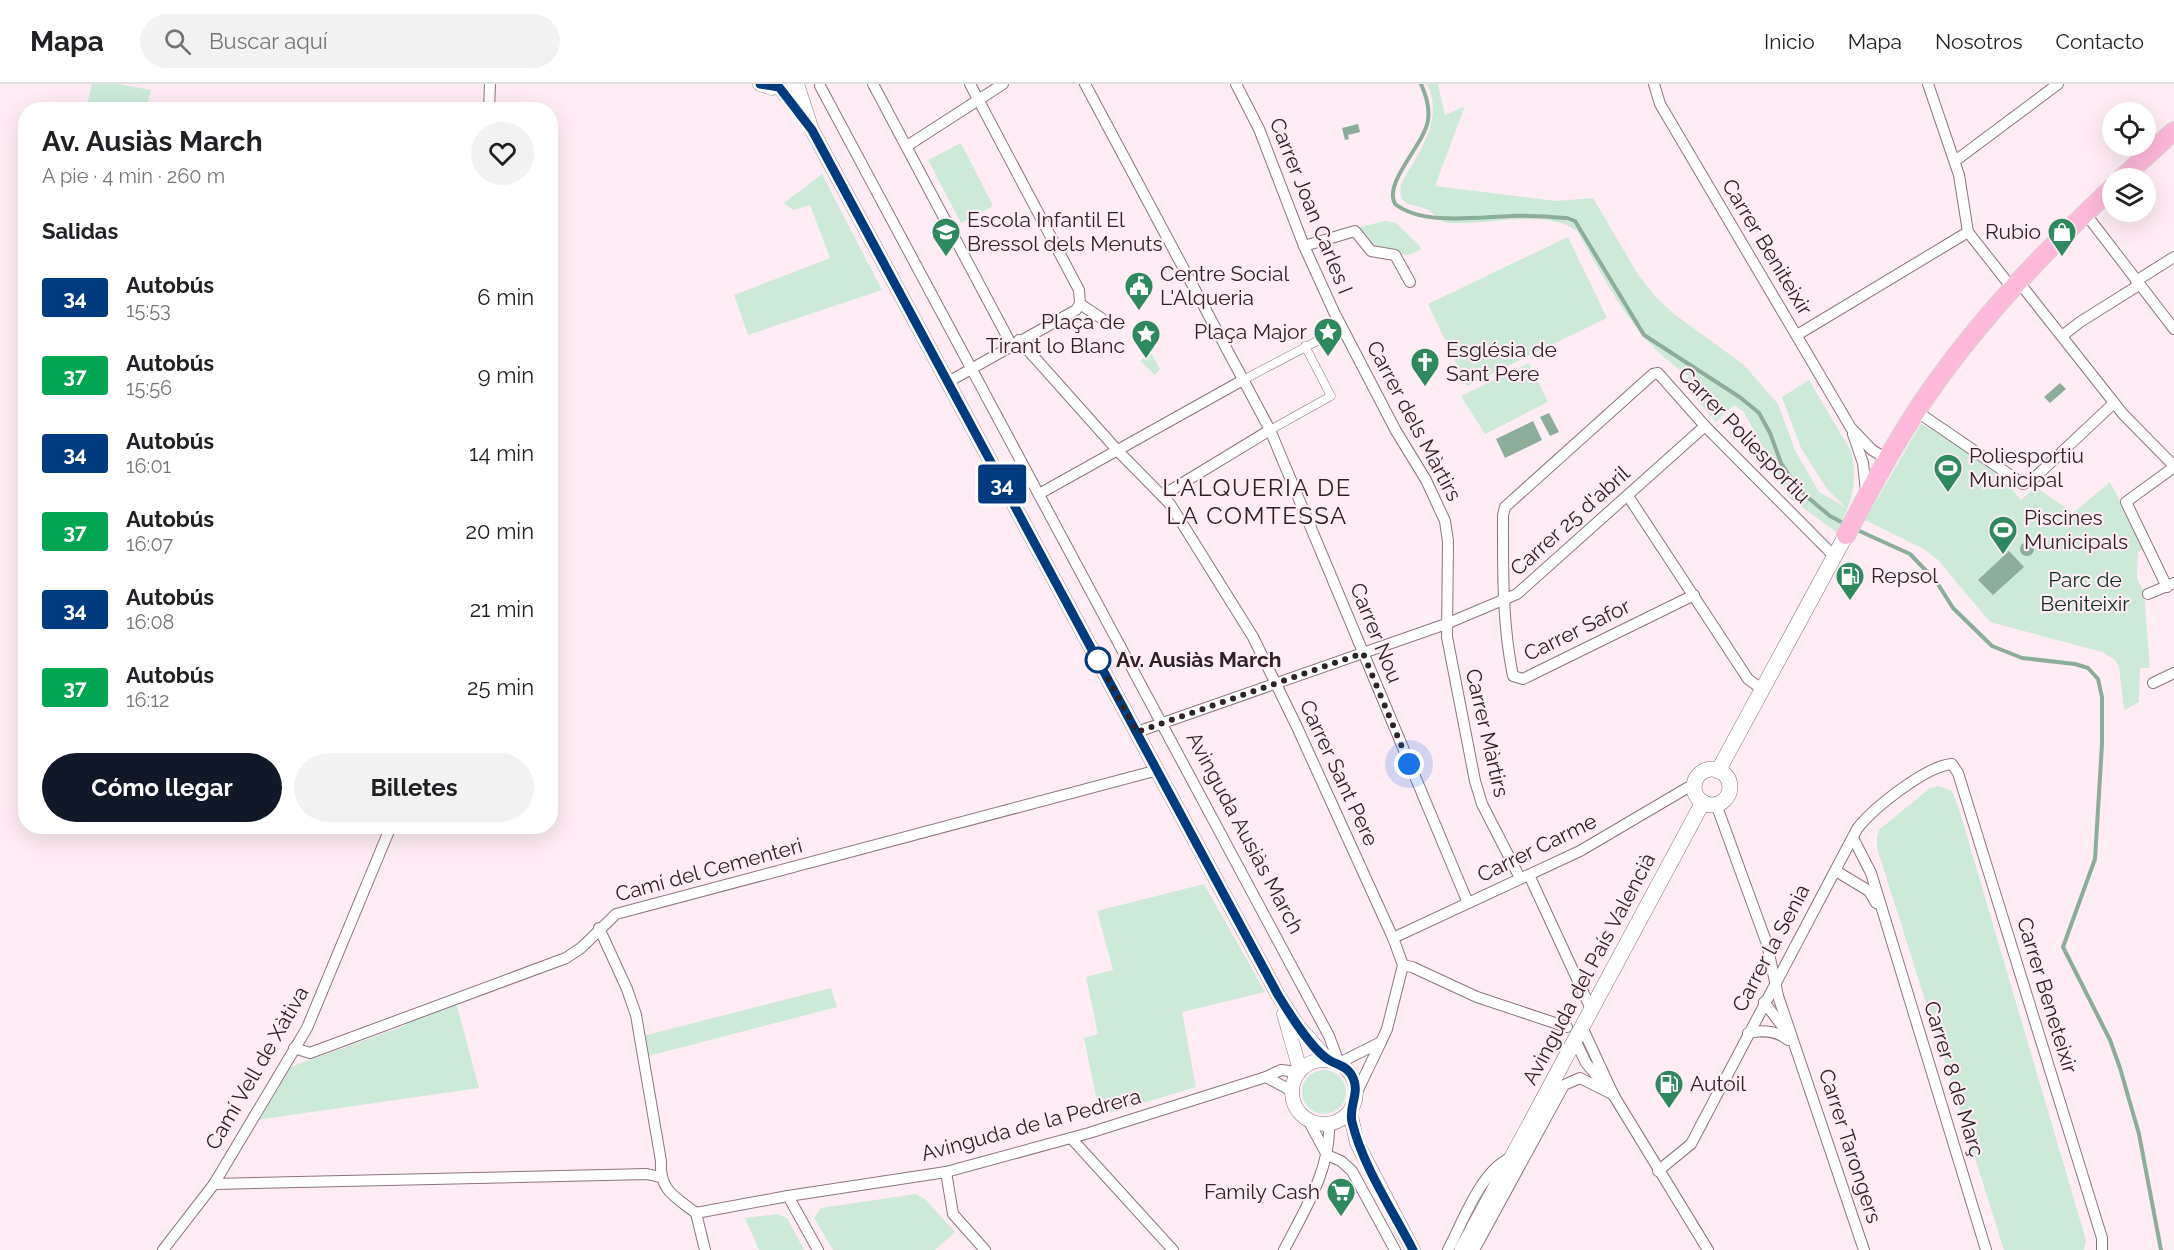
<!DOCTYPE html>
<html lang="es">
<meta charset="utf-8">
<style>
:root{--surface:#fff;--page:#f2f2f2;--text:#202124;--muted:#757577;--line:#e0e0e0;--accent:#111827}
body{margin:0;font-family:Raleway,sans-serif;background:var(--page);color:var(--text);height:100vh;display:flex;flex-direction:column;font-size:22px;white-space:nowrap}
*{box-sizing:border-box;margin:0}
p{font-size:20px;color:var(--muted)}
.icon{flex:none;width:33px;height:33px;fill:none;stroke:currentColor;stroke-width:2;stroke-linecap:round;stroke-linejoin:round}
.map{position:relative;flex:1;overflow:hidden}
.sheet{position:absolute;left:18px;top:18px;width:540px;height:732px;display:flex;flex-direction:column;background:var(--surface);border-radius:24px;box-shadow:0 6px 24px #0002}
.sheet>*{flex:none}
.badge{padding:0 12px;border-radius:4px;font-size:21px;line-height:39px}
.controls{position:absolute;left:2102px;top:18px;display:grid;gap:12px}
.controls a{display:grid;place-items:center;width:54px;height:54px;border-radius:50%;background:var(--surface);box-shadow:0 6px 24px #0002;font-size:30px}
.you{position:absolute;width:30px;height:30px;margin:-15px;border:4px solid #fff;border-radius:50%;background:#1a73e8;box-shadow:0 0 0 9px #1a73e833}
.map>.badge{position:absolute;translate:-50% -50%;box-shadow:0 0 0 3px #fff}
h2{padding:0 24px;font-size:22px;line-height:54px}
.round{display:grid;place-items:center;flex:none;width:63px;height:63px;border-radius:32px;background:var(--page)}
.head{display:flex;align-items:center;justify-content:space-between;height:102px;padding:0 24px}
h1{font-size:28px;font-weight:700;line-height:45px}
.action{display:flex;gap:12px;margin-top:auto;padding:12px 24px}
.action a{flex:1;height:69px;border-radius:36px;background:var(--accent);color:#fff;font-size:24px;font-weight:700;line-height:69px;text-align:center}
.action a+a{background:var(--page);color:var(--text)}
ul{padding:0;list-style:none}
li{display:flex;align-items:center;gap:18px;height:78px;padding:0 24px}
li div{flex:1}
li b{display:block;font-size:22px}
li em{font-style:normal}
li .badge{min-width:66px;font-weight:700;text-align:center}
header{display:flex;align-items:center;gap:36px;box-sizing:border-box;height:84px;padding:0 30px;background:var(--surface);border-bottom:2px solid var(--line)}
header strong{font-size:28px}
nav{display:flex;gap:33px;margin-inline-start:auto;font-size:21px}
.search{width:420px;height:54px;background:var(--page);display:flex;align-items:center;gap:15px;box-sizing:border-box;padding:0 21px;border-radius:33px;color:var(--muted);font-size:22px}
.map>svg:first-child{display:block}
.green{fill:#cdead9}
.water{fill:#8cad9a}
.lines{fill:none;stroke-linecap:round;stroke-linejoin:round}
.stream{stroke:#8cad9a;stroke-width:4}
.pedestrian-casing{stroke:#8f7480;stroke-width:9}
.minor-casing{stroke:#8f7480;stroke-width:12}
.tertiary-casing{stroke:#8f7480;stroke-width:15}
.secondary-casing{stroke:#8f7480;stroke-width:16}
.trunk-casing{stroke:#d5d3d4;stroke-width:20}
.pedestrian{stroke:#fff;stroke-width:8}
.minor{stroke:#fff;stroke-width:10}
.tertiary{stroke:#fff;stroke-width:14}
.secondary{stroke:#fff;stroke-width:15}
.trunk{stroke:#feb8da;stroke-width:18}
.line-casing{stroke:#fff;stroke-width:14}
.line{stroke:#003b80;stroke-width:9}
.walk{stroke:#2e2328;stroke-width:6;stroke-dasharray:0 10.8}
.stop-dot{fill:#fff;stroke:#003b80;stroke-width:3}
.labels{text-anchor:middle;stroke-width:4.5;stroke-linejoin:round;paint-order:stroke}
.street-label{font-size:21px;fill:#2e2328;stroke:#ffecf4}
.poi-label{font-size:21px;fill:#2e2328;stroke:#ffecf4;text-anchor:start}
.park-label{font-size:21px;fill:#073420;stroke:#ffecf4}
.stop-label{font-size:21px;font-weight:bold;fill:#2e2328;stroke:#ffecf4;text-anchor:start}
.quarter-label{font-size:24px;letter-spacing:1.5px;fill:#2e2328;stroke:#ffecf4}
</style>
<header>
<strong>Mapa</strong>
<div class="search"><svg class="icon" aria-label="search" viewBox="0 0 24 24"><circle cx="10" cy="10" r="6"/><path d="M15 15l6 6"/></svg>Buscar aquí</div>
<nav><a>Inicio</a><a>Mapa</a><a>Nosotros</a><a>Contacto</a></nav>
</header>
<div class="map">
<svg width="2174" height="1166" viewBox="0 0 2174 1166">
<rect width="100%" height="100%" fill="#ffecf4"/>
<g class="green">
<polygon points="92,0 118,0 151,6 146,25 86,25"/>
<path d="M1427,0h11l7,31 20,-9 -30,80 121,15 37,-3 46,78 16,20 19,18 70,51 34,39 17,46 24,42 26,15 -18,-18 -26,-41 -19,-51 27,-17 42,71c8,32 0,54 -15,81l-46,-34 -46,-86 -10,-7 -18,17 -34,-39 7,-7c-54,-34 -81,-91 -112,-145 -32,-23 -91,-5 -128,-8 -9,0 -15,-11 -23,-14 -15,-6 -29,-2 -25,-25 17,-31 44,-64 26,-100z"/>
<polygon points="961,59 993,122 961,139 928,76"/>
<polygon points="822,90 882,206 748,251 734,211 830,174 810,121 793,126 784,119"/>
<polygon points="1385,137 1396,139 1420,162 1421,166 1408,171 1373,164 1360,143"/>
<polygon points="1568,153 1607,234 1467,302 1428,220"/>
<polygon points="1151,269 1160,285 1155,291 1140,277"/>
<polygon points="1529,279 1548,318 1485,350 1461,312"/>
<path d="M1921,340c37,18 74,43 100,76l15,-13 37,26 37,-31 35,67 -7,3 -1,26 7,14 6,76h-10l-1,34 -15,8 -5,-43 -4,-7 -13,-8 -112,-30 -52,-62 -14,-11 -59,-29z"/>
<polygon points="1938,702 1952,707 1959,725 2086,1156 2084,1166 2004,1166 1877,764 1877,752 1880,745 1930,704"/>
<polygon points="1204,800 1265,908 1182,928 1196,1003 1100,1032 1084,954 1098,950 1086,893 1113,886 1097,827"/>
<polygon points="831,904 837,923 648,972 643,952"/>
<polygon points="456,918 479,1004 256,1036 285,985 406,941 405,937"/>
<circle cx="1324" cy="1008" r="22"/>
<polygon points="916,1110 925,1115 955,1148 935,1166 833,1166 814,1134 821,1124"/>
<polygon points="777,1130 787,1134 804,1166 759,1166 745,1134"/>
</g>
<g class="water">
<polygon points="1358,40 1360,48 1348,51 1349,55 1345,56 1342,44"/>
<polygon points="2060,299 2066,305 2050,319 2044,313"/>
<polygon points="1549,329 1559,348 1550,352 1540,333"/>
<polygon points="1533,337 1542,356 1505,374 1496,355"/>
<circle cx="2027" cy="465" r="7"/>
<polygon points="2009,467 2024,483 1993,511 1978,496"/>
</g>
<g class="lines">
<g class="stream">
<path d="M1421,0c5,11 9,23 7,36 -3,24 -45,62 -33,84 28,22 83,13 116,12 18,-1 38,1 56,2l8,3 69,114 97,63 18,15 11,20 11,30 18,27 31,26 15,8"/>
<polyline points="1855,445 1910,470 1936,497 1953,524 1992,562 2022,574 2075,580 2088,584 2098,595 2102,613 2102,660 2095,775 2063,863 2110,956 2120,984 2139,1050 2161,1166"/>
</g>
<g class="pedestrian-casing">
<g id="pedestrian">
<polyline points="1243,296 1342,244"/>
<polyline points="1270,346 1331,312 1305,262"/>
</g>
</g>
<g class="minor-casing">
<g id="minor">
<polyline points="873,0 1011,260"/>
<polyline points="970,0 1079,206 1080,220"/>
<polyline points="1085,0 1270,346 1468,819"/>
<polyline points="1236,0 1259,45 1304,162 1334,228 1396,347 1426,396 1445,437 1448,457 1447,553 1475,697 1482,720 1520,794"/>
<polyline points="1654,0 1660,20 1851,344 1872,366 1887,375"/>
<polyline points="1928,0 1959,91 1968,148 2012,204"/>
<path d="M820,2c171,316 342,632 509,950l10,27 42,-21 -25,52"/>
<polyline points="489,26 490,0"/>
<polyline points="907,62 1003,0"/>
<polyline points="1955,77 2058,0"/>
<polyline points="2085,129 2174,245"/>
<polyline points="1304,162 1355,147 1371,167 1395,171 1410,198"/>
<polyline points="2018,197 2123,330 2174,382"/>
<polyline points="2136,197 2174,173"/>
<polyline points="1080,220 1101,234"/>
<polyline points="1797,251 1968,148"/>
<polyline points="2062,252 2080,238 2139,201"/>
<polyline points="1019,256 1118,367 1170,420 1253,553 1297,643 1393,854 1403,881 1387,945 1381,958"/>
<polyline points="948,298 1076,226 1080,220"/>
<polyline points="1916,327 2023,400 2031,397 2114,319"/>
<polyline points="1853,350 1863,379 1866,408"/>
<polyline points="1039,410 1243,296"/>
<polyline points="1163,411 1270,346"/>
<polyline points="1628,412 1748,595 1763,606"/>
<polyline points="2167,503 2126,418 2174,383"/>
<polyline points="2148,510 2174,499"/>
<path d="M1694,511l-163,80 -8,4 -10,-3c-11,-53 -10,-107 -10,-161l2,-8 148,-133 5,-1 47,53 129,130"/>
<polyline points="2153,599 2174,589"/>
<polyline points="1137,648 1446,540 1517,510 1705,342"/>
<polyline points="1716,720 1767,860 1778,912 1864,1166"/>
<polyline points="1853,754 1871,789 1986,1166"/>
<polyline points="1836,787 1869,807 1876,819"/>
<polyline points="1529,791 1591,925"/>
<path d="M599,844l28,61 9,26 25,146c-2,29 14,36 35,52"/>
<polyline points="1393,854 1580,767 1687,704 1694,703"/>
<polyline points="1403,881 1412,883 1477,913 1567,943"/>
<polyline points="1764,918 1786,947"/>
<polyline points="1582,943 1614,1012 1708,1166"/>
<path d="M1748,949c14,-3 28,-3 40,7"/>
<polyline points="1575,956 1586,979 1606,1003"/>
<polyline points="294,964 310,969 566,874 581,864 616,830 1158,686"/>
<polyline points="1266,993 1292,1007"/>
<polyline points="1308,1036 1327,1071"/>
<polyline points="1071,1054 1173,1166"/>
<polyline points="1327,1071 1341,1077 1352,1087 1395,1166"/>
<path d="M1658,1087l33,-27 166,-315c16,-21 69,-63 95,-65l6,9 144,465v12"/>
<polyline points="946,1088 953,1130 985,1166"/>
<polyline points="214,1100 647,1090 660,1093"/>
<polyline points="788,1112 818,1166"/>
<polyline points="696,1129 788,1112 946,1088 1089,1049 1266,993 1281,986 1298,988"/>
<polyline points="696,1129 705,1166"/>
<polyline points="163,1166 214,1100 307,944 391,742"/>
<path d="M1284,1166c20,-39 47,-81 45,-126"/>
<path d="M1448,1166c15,-28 34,-83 65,-93"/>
<polyline points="1474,1166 1564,1001 1580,994 1614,1011"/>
</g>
</g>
<g class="tertiary-casing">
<g id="tertiary">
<polyline points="760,0 772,4 787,1"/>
<polyline points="797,0 812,46 1278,911 1298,942 1328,976"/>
<polyline points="779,3 801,30"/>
<polyline points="1284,930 1300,986"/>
<circle cx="1324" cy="1008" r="32"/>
<polyline points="1350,1028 1357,1059 1413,1166"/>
</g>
</g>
<g class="secondary-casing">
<g id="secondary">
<circle cx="1712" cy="703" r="18"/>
<polyline points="1718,687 1846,451"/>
<polyline points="1462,1166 1703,718"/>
</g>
</g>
<g class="trunk-casing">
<g id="trunk">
<polyline points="2122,94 2174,47"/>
<path d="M1846,451c28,-53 56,-106 91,-154 51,-71 111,-133 175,-193"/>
</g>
</g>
<use href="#pedestrian" class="pedestrian"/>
<use href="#minor" class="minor"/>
<use href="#tertiary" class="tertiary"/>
<use href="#secondary" class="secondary"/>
<use href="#trunk" class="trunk"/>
</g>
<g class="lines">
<g class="line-casing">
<path id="line" d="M760,0l19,3 33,43 466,865c11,18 33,54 51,65 8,5 16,5 22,14 11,18 -3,31 1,48 11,45 40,87 61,128"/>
</g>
<use href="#line" class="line"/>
<polyline class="walk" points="1098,576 1137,648 1363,569 1409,680"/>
</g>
<defs>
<g id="school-pin" transform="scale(1.5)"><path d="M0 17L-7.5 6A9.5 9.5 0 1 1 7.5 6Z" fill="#2f895f" stroke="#ffecf4"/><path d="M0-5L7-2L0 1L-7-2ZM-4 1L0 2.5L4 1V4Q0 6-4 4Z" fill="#fff"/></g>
<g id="shop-pin" transform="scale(1.5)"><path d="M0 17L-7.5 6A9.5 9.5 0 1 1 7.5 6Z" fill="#2f895f" stroke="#ffecf4"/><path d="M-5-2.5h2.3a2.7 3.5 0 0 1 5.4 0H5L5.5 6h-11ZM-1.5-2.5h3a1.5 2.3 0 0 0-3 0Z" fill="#fff"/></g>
<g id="civic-pin" transform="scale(1.5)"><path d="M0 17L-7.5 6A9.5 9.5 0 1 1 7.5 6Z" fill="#2f895f" stroke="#ffecf4"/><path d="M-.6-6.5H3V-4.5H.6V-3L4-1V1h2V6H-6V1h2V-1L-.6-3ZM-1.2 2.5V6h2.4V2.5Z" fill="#fff"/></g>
<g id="sight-pin" transform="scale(1.5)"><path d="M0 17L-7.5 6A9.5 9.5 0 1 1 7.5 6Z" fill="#2f895f" stroke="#ffecf4"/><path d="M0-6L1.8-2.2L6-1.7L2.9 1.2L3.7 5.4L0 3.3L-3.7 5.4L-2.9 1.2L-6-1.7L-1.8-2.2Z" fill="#fff"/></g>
<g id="church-pin" transform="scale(1.5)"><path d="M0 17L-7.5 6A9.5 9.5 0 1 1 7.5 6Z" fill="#2f895f" stroke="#ffecf4"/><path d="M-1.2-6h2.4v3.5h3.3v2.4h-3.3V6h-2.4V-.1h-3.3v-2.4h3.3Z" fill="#fff"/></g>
<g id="stadium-pin" transform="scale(1.5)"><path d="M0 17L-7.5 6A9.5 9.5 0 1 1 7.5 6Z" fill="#2f895f" stroke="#ffecf4"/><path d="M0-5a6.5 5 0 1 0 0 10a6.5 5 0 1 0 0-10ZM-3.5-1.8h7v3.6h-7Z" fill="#fff"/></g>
<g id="fuel-pin" transform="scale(1.5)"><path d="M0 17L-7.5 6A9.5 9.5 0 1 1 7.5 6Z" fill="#2f895f" stroke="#ffecf4"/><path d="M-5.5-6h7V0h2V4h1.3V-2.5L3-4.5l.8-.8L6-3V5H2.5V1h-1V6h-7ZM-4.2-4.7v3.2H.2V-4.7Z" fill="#fff"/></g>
<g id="supermarket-pin" transform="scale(1.5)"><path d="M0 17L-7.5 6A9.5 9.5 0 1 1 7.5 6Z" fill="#2f895f" stroke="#ffecf4"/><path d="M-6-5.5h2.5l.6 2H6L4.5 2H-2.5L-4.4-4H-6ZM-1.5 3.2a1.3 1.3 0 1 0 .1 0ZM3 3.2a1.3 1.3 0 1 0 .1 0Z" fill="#fff"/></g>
</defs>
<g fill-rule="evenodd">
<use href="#school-pin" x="946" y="148"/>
<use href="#shop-pin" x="2062" y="148"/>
<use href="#civic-pin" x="1139" y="202"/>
<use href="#sight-pin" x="1328" y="248"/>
<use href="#sight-pin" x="1146" y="250"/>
<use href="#church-pin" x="1425" y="278"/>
<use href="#stadium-pin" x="1948" y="384"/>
<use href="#stadium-pin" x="2003" y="446"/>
<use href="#fuel-pin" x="1850" y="492"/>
<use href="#fuel-pin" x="1669" y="1000"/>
<use href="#supermarket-pin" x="1341" y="1108"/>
</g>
<circle class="stop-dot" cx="1098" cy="576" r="12"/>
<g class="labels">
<g class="street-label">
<text transform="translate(1311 122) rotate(68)" y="7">Carrer Joan Carles I</text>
<text transform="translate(1767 163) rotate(59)" y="7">Carrer Beniteixir</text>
<text transform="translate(1414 337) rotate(62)" y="7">Carrer dels Màrtirs</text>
<text transform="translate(1744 351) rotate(46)" y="7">Carrer Poliesportiu</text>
<text transform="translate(1570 437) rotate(-42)" y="7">Carrer 25 d'abril</text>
<text transform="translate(1577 546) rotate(-26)" y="7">Carrer Safor</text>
<text transform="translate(1376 549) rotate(68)" y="7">Carrer Nou</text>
<text transform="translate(1487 649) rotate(77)" y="7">Carrer Màrtirs</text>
<text transform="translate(1339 689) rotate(65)" y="7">Carrer Sant Pere</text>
<text transform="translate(1245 749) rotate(62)" y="7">Avinguda Ausiàs March</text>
<text transform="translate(1537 764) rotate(-26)" y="7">Carrer Carme</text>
<text transform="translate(709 786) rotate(-15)" y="7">Camí del Cementeri</text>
<text transform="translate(1771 864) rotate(-62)" y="7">Carrer la Senia</text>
<text transform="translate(1589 885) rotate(-62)" y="7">Avinguda del País Valencià</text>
<text transform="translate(2047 911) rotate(73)" y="7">Carrer Beneteixir</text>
<text transform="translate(257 984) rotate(-60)" y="7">Camí Vell de Xàtiva</text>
<text transform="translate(1954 995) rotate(73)" y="7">Carrer 8 de Març</text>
<text transform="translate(1031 1041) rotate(-15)" y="7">Avinguda de la Pedrera</text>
<text transform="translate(1850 1062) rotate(72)" y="7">Carrer Tarongers</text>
</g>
<g class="poi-label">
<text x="967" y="143">Escola Infantil El<tspan x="967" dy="24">Bressol dels Menuts</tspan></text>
<text x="2041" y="155" text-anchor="end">Rubio</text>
<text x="1160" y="197">Centre Social<tspan x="1160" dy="24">L'Alqueria</tspan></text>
<text x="1125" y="245" text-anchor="end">Plaça de<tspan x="1125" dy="24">Tirant lo Blanc</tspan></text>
<text x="1307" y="255" text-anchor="end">Plaça Major</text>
<text x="1446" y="273">Església de<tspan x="1446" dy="24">Sant Pere</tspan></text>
<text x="1969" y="379">Poliesportiu<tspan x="1969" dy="24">Municipal</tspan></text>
<text x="2024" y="441">Piscines<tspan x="2024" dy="24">Municipals</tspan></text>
<text x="1871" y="499">Repsol</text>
<text x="1690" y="1007">Autoil</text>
<text x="1320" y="1115" text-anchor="end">Family Cash</text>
</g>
<g class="park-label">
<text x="2085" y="503">Parc de<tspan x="2085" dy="24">Beniteixir</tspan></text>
</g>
<g class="stop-label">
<text x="1116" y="583">Av. Ausiàs March</text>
</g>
<g class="quarter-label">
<text x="1257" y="412">L'ALQUERIA DE<tspan x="1257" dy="28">LA COMTESSA</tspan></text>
</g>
</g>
</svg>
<div class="controls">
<a><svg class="icon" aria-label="locate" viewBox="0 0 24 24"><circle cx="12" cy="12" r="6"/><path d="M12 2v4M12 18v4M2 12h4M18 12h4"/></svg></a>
<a><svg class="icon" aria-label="layers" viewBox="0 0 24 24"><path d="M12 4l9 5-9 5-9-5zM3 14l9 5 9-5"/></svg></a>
</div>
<div class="you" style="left:1409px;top:680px"></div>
<b class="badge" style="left:1002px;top:400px;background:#003b80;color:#fff">34</b>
<section class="sheet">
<div class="head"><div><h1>Av. Ausiàs March</h1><p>A pie · 4 min · 260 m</p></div><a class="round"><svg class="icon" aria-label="heart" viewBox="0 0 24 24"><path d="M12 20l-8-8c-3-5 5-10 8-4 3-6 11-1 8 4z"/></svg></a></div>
<h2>Salidas</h2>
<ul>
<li><span class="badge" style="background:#003b80;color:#fff">34</span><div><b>Autobús</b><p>15:53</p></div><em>6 min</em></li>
<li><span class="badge" style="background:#00a651;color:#fff">37</span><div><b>Autobús</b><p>15:56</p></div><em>9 min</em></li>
<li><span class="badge" style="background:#003b80;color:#fff">34</span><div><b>Autobús</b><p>16:01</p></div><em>14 min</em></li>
<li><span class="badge" style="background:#00a651;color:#fff">37</span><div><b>Autobús</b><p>16:07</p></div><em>20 min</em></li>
<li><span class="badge" style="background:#003b80;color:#fff">34</span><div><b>Autobús</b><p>16:08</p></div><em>21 min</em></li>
<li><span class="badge" style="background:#00a651;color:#fff">37</span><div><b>Autobús</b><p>16:12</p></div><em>25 min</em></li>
</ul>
<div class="action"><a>Cómo llegar</a><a>Billetes</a></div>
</section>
</div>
